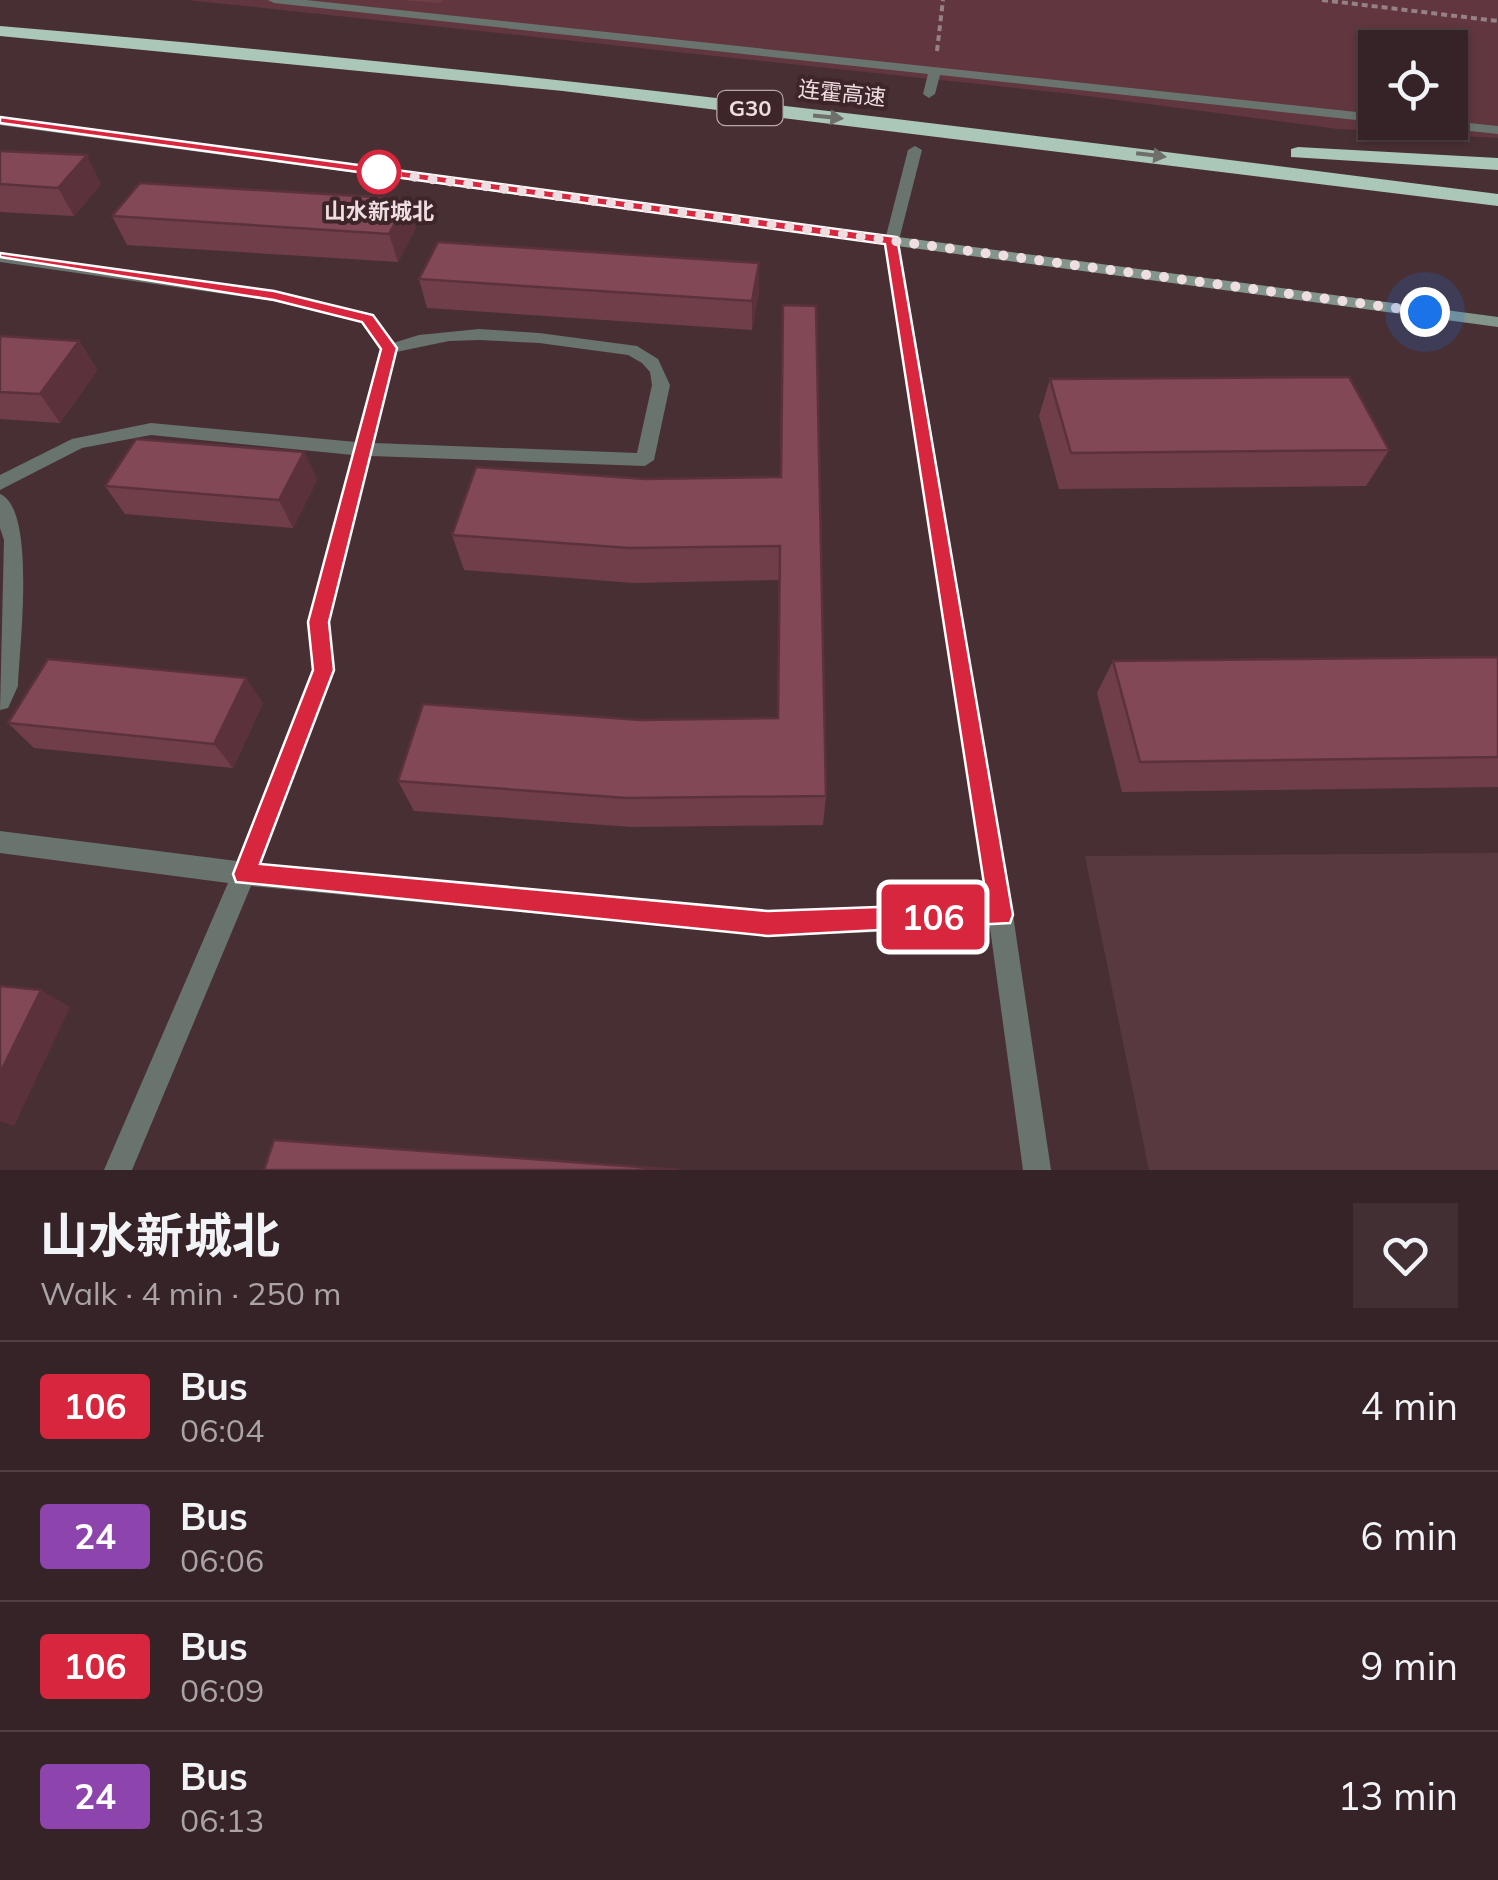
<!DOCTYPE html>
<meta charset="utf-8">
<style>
:root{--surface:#362327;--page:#412f33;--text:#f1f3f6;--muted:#aaa4a7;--line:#504044}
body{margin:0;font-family:Mulish,"Noto Sans SC",sans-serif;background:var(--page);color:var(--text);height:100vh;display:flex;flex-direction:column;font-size:38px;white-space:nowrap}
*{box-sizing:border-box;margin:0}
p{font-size:32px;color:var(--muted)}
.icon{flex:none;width:55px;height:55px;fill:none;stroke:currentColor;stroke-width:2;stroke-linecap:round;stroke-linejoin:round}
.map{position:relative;height:1170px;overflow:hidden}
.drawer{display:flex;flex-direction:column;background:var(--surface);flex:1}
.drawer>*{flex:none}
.badge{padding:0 20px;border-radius:8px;font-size:35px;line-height:65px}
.tools{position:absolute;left:1358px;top:30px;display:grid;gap:20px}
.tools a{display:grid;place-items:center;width:110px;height:110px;border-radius:0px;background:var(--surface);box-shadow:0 2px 8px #0004,0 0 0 2px var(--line);font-size:50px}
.you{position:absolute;width:50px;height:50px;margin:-25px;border:8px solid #fff;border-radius:50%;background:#1a73e8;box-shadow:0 0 0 15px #1a73e833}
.map>.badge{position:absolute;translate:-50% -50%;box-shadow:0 0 0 5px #fff}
.round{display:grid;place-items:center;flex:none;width:105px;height:105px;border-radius:0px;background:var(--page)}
.overview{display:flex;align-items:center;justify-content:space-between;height:170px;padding:0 40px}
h1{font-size:48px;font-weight:700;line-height:75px}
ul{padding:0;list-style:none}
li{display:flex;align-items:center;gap:30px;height:130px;padding:0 40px;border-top:2px solid var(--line)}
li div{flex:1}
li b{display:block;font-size:38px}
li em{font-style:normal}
li .badge{min-width:110px;font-weight:700;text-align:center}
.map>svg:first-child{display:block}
.built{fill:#583940}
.green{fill:#61363f;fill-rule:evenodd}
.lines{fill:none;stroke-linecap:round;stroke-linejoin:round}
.path{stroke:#968185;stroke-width:4;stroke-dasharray:6 4;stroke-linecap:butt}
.lane{fill:#69746e;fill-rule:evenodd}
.street{fill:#69746e;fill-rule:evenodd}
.secondary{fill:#84968c;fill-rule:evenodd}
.highway{fill:#abc7b8;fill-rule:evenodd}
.wall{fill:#703e49}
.shaded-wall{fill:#5b323c}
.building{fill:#824855;stroke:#5b323c;stroke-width:2.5}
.oneway{fill:#6f6e6a}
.line{fill:#d7263d;stroke:#fff;stroke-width:2.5}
.walk{stroke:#efdee1;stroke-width:10;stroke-dasharray:0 18}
.stop-dot{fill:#fff;stroke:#d7263d;stroke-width:5}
.labels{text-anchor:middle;stroke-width:8;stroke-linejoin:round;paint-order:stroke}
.far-street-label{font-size:22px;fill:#efdee1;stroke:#3e252a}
.shield{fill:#3e252a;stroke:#baa6aa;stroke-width:2.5}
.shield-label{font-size:22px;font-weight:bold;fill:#efdee1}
.far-stop-label{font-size:22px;font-weight:bold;fill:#efdee1;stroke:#3e252a}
</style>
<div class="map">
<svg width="1498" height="1170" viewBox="0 0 1498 1170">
<rect width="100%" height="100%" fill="#482f34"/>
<polygon class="built" points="1498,853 1498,1170 1149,1170 1085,856"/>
<path class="green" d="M187,0h1311v138l-160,-9 -266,-35zM1375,48h75v74h-75z"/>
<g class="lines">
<g class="path">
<polyline points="1322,0 1498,21"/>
<polyline points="937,51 943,0"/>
</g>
<g class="lane">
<polygon points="268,0 306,0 1375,114 1375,122 940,75 935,94 929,98 923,94 928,74 274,3"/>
<polygon points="1450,121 1498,126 1498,134 1423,126 1417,122"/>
<polygon points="915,146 922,150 899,240 897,243 887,243 885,240 908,150"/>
</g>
<g class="street">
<path d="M892,236l7,4 114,675 38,255h-28l-33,-242 -222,8 -517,-50 -119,284h-28l124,-287 -228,-30v-22l237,30 76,-191 -4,-48 44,-167 -202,-20 -69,13 -82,42v-15l72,-36 79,-16 205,19 25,-93 -20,-27 -88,-21 -273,-39v-10l273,39 100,23 20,29 26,-8 60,-6 60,4 98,13 21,13 12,26 -16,75 -9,6 -274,-10 -42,166 6,48 -75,194 508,48 219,-9 -102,-663zM479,340l60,3 89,12 14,8 8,9 2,13 -15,68 -263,-10 22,-91 53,-11z"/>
<path d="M0,494c37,15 19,156 18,192l-10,22 -8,2 4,-170 -4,-12z"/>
</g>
<polygon class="secondary" points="0,117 1498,317 1498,327 0,125"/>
<g class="highway">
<path d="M0,26c501,42 999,104 1498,168v12l-935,-115 -563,-55z"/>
<polygon points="1298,147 1498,158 1498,170 1291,157 1291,149"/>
</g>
</g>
<g class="wall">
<polygon points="401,0 443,0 440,3"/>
<polygon points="0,151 101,184 74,216 0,212"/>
<polygon points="112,216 416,227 398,262 127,245"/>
<polygon points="759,263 759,291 752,330 427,308 419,279"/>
<polygon points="0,336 79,341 97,370 60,423 0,419"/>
<polygon points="782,342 826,796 823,825 632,827 414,811 398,781 640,720 777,718 779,580 634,583 464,570 452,535 645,479 780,477"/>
<polygon points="1050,379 1389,450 1366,486 1059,489 1039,416"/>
<polygon points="304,452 317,480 293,528 125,514 105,486"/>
<polygon points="1498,657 1498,787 1122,792 1097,693 1113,661"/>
<polygon points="263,703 233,768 34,748 8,723"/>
</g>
<g class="shaded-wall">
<polygon points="87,155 101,184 74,216 58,188"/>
<polygon points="408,199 416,227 398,262 389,234"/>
<polygon points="759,263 759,291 752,330 752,301"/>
<polygon points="79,341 97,370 60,423 40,394"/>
<polygon points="304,452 317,480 293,528 279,500"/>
<polygon points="246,678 263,703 233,768 214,744"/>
<polygon points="41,990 70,1007 14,1126 0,1121 0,1073"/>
</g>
<g class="building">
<polygon points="0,151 87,155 58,188 0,184"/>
<polygon points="140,183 408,199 389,234 112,216"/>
<polygon points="438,242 759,263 752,301 419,279"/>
<polygon points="783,305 816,306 826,796 626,798 398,781 423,704 640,720 778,718 780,546 629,548 452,535 476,467 645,479 781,477"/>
<polygon points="0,336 79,341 40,394 0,392"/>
<polygon points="1349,377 1389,450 1071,453 1050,379"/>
<polygon points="136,439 304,452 279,500 105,486"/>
<polygon points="1498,657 1498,757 1140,762 1113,661"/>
<polygon points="48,659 246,678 214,744 8,723"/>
<polygon points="0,986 41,990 0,1073"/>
<polygon points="274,1140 679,1170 264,1170"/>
</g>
<defs><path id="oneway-solid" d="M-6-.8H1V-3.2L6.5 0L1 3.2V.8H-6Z" transform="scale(2.5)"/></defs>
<g class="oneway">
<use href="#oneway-solid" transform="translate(828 117) rotate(6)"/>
<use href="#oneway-solid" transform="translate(1151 155) rotate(7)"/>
</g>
<polygon class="line" points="0,117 897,237 1013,915 1010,923 768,936 236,882 233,874 313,670 308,622 381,349 362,322 274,300 0,257 0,253 274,291 373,315 397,348 329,622 334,670 260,864 768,911 987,903 885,244 0,123"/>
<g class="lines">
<polyline class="walk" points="379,172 1425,312"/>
</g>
<circle class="stop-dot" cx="379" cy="172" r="20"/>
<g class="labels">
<g class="far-street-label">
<text transform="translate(842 93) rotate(6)" y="8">连霍高速</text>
</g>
<rect class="shield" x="717.5" y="91" width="65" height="34" rx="8"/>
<g class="shield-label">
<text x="750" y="116">G30</text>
</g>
<g class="far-stop-label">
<text x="379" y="219">山水新城北</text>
</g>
</g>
</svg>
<div class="tools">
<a><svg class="icon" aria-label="locate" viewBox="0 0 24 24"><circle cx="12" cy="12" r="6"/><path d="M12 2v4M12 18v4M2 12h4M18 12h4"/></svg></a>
</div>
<div class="you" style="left:1425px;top:312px"></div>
<b class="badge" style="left:933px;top:917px;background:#d7263d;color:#fff">106</b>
</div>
<section class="drawer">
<div class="overview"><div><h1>山水新城北</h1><p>Walk · 4 min · 250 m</p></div><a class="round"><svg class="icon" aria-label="heart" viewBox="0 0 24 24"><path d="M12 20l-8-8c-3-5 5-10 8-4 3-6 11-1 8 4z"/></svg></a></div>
<ul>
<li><span class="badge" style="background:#d7263d;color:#fff">106</span><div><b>Bus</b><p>06:04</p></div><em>4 min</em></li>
<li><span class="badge" style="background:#8e44ad;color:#fff">24</span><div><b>Bus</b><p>06:06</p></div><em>6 min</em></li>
<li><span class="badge" style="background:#d7263d;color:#fff">106</span><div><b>Bus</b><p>06:09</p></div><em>9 min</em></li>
<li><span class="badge" style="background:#8e44ad;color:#fff">24</span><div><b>Bus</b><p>06:13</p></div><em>13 min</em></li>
</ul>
</section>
